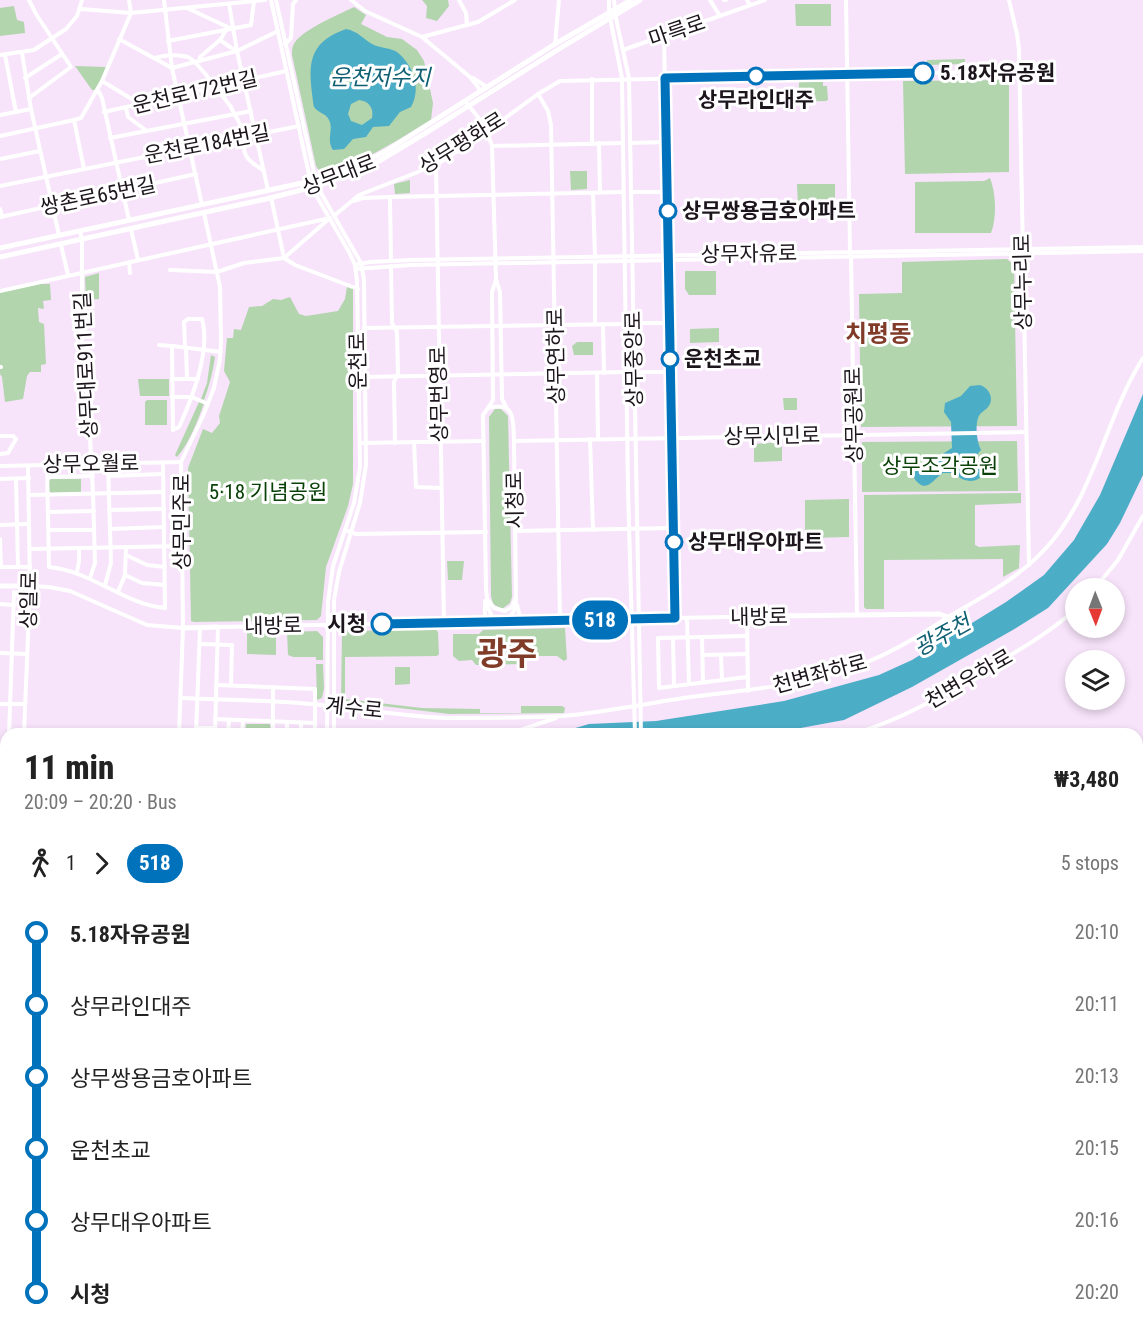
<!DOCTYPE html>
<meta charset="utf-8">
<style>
:root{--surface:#fff;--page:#f6f6f6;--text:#222;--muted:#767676}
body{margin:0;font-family:"Roboto Condensed","Noto Sans KR",sans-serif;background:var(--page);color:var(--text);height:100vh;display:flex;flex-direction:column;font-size:22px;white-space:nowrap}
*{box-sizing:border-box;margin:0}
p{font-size:20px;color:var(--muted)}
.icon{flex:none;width:33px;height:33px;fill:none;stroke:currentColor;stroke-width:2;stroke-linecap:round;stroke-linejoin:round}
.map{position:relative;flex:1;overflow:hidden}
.drawer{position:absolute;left:0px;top:728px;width:1143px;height:614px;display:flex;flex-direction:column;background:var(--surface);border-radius:18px 18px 0 0;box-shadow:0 3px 9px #0003}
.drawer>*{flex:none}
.badge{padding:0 12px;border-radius:20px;font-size:21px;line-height:39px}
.needle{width:39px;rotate:179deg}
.controls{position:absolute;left:1065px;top:578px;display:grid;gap:12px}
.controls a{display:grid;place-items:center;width:60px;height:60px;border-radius:50%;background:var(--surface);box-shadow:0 3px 9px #0003;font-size:30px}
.map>.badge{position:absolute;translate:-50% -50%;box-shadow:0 0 0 3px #fff}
.legs{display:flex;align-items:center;gap:9px;height:66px;padding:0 24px;font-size:20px}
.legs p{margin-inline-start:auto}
.headline{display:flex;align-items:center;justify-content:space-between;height:102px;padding:0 24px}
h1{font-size:33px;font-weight:800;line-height:45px}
ul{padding:0 24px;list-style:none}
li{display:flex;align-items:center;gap:21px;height:72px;font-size:22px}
li i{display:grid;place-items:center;width:9px;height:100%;margin:0 8px;background:currentColor}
li i::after{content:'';width:15px;height:15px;margin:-8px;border:4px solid;border-radius:50%;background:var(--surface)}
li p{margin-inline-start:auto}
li:first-child i{background:linear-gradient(#0000 50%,currentColor 0)}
li:last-child i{background:linear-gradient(currentColor 50%,#0000 0)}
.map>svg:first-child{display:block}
.green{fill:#b2d5ae}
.water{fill:#4cadc7;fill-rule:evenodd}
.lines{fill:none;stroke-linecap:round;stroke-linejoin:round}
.minor{stroke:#fff;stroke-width:4}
.major{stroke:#fff;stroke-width:5}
.highway{stroke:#fff;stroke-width:7}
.rail{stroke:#7f7281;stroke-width:1.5;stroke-dasharray:9 4.5;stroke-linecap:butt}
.line-1-casing{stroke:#fff;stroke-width:14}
.line-1{stroke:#0072bc;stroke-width:9}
.stop-1-dot{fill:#fff;stroke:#0072bc;stroke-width:3}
.labels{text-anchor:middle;stroke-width:6;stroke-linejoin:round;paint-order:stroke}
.street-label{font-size:21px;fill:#1c151c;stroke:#fff}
.stop-label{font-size:21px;font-weight:bold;fill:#1c151c;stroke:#fff;text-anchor:start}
.park-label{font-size:21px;fill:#094108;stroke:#fff}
.water-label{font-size:22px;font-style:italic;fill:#106073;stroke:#fff}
.quarter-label{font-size:24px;font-weight:bold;fill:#803c28;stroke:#fff}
.town-label{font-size:33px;font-weight:bold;fill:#803c28;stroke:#fff}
</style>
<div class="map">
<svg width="1143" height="1340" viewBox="0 0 1143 1340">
<rect width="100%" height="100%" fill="#f7e3fa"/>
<g class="green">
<polygon points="422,0 448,0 449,6 437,21 426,18 427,6"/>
<polygon points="795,4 831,4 831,26 796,26"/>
<polygon points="14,6 17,20 24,22 25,33 0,36 0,8"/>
<path d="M354,7l12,8 -5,9 26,13 15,2 15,11 7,11 9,42 -2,17c-28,16 -80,52 -111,52l-4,-6 -24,-111c0,-1 0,-8 1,-9 5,-15 47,-32 61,-39z"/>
<polygon points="965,59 965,64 927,65 927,60"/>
<polygon points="75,66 106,67 102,79 95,90 92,90"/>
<polygon points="1009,80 1009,172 905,174 903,81"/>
<polygon points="799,82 823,82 823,86 827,86 828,100 826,101 799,102"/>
<polygon points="570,171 587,171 587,189 571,190"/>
<path d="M990,178c6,15 7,40 1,55h-76v-51l69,-1z"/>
<polygon points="410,180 410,193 395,194 394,184"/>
<polygon points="797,184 835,184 835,205 798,206"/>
<polygon points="1007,259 1014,265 1017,426 861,427 859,294 902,293 902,262"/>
<polygon points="685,271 716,271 716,295 689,295 685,289"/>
<polygon points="99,273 99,299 86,300 85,277"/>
<polygon points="42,283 42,284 50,284 51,300 43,301 44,309 38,308 39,322 44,324 46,364 41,365 41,372 30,372 27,376 23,399 5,402 2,377 0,374 0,292"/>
<polygon points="347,287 353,289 353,484 348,506 326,567 321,616 317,620 194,622 191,621 188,468 203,429 212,433 220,423 219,416 230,382 224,371 227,338 233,338 234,329 241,330 249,307 262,306 273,299 281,300 290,297 299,314 306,316 338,311 345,299"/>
<polygon points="719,328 719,342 690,343 690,329"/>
<polygon points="577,342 593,342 593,355 574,355 572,346"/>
<path d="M211,355l4,2c-2,15 -6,29 -11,43l-3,-1 6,-16z"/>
<polygon points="138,379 169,379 169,396 140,396"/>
<polygon points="783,398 797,398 797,410 784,410"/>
<polygon points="147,400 167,400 167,425 145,425 145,402"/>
<path d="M199,402l5,1c-6,18 -15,40 -27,54l-2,-2z"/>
<polygon points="495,409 501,409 508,416 512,597 510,603 502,609 493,604 491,596 489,417"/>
<polygon points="1017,441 1018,491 862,492 862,442"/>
<polygon points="782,442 782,461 754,462 754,444"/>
<polygon points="51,479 81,479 81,492 51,493 49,491 49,481"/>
<rect x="172" y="493" width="3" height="51"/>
<polygon points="1021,493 1021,503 975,505 975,545 979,547 1020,545 1019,568 1003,577 1003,559 884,560 884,609 866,609 864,607 864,495"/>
<polygon points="849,499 849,537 805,538 805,500"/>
<polygon points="447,561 464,561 462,580 448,580"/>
<polygon points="565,628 567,659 564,661 557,656 534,656 522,664 476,665 472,660 459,661 453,656 453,634 479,634 483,630"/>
<polygon points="436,630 438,632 439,654 437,656 345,657 345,699 422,708 480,709 480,713 521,713 521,706 562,706 565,708 564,713 449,714 341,701 342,633 343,631"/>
<polygon points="317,631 323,637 323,660 316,660 316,657 293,657 288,655 287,632"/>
<polygon points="276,632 276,655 247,654 247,633"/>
<polygon points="316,664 323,664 324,688 322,698 317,700"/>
<polygon points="410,667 410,684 395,685 395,667"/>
<polygon points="246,724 270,724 271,733 245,734"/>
</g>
<g class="water">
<path d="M346,29c12,2 18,11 28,16 7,3 17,3 23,7 16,13 25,36 14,55l-11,5 -11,14 -16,1 -7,10 -13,2 -9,10 -11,1c-7,-11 1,-20 -4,-30 -3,-7 -11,-7 -15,-13 -5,-38 -10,-63 32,-78zM338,67l8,1 5,5 1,8 -7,8h-8l-7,-7 1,-10zM359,100c10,1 15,8 13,18l-10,7 -11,-4 -3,-7 3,-10z"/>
<path d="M980,385c9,3 15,14 8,22 -3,4 -8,5 -10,11 -3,9 -1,24 3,32 -8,8 -6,17 3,23 -7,12 -22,9 -30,0h-11c-11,7 -17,22 -29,5v-6l15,-9 5,1 5,-2 2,-7 11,-7 -1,-26 -7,-10 1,-9 16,-7 9,-10z"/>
<polygon points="1143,394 1143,475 1120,523 1107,544 1048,608 1011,631 912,687 844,720 768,734 555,734 589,724 656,721 784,701 879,675 912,660 1006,602 1044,575 1074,540 1100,495"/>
<polygon points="0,1096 6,1097 6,1120 0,1119"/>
<polygon points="1143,1152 1143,1327 1136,1340 1060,1340 1060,1335 1137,1335 1137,1158"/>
</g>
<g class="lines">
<g class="minor">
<polyline points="29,0 36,14 71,67 29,98"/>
<polyline points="164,0 172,68 202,205"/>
<polyline points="271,0 312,188 349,252 355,265 357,281 360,467 354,503 333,566 328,602 327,734"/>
<polyline points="276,0 317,186 361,263 364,280 366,465 360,503 339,572 334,600 334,734"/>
<polyline points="351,0 365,11 422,37 470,77 481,91"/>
<polyline points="459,0 466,13 467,25"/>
<polyline points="609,0 609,12 622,78 628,488 635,734"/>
<polyline points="614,0 615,9"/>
<polyline points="710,0 720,16"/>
<polyline points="724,0 726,0"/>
<polyline points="747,0 750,5"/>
<polyline points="846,0 850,252"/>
<polyline points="1009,0 1017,34 1019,49 1029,565"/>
<polyline points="229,4 237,51 268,190"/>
<polyline points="187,8 232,29"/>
<polyline points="81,9 131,13 265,0"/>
<polyline points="615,14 629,78 641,734"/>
<polyline points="664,35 675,618"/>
<polyline points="422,37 478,22 515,0"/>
<polyline points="119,39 172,68 237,51 278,31"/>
<polyline points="220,40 236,51"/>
<polyline points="168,41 251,25 254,1"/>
<polyline points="285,44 291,38 293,4 296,0"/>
<polyline points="555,44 559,0"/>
<polyline points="623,50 765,0"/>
<polyline points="22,53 31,109 59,235"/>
<polyline points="0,55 34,50 66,29 77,16 82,0"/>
<polyline points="5,55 16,112"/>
<path d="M155,58c9,-3 23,-4 33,-1 10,4 35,40 43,50 4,10 10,16 13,26 2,5 0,9 0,14 0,13 11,17 20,24"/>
<polyline points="200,61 200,57 220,40 226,30"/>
<polyline points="25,78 62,54"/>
<polyline points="473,78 487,87"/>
<polyline points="592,79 592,144"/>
<polyline points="102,81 140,104"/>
<polyline points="96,92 99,92 102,98 129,220"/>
<polyline points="538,94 548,111 551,125 560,621"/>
<polyline points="465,101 485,126 492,146 496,279 500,292 502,399 506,407"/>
<polyline points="126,108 128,117 147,131"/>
<polyline points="104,112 286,71"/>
<polyline points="0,115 31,109"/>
<polyline points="74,120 81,118 102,81 131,13 129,0"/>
<polyline points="0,136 74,120 84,169"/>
<polyline points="110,138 251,111"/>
<polyline points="599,143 600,192"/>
<polyline points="630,143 667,142"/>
<polyline points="492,146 623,143"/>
<polyline points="0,159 40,151"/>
<polyline points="436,165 444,623"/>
<polyline points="0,186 299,126"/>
<polyline points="631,192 668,192"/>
<polyline points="593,193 595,257"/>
<polyline points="271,197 284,258 295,265 358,289"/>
<polyline points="390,197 391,261"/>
<polyline points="353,201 363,198 390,197 624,192"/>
<polyline points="0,209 2,217"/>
<polyline points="335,215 359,195 436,165 481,136 538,94 560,81 1019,71"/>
<polyline points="0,217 196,174"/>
<polyline points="131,229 138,260"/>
<polyline points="80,231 82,240 82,363 87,383 93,493 95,563 90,578"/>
<polyline points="61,245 68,275"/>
<polyline points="851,257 857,614"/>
<polyline points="129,262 130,273"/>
<polyline points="595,262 595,324"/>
<polyline points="355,265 370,262 411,260 1143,247"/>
<polyline points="391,266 392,323 397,332 398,373 394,382 395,443"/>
<polyline points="356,269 411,265 1143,251"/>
<polyline points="170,270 217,272 244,263 284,258 330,218"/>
<polyline points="0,291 330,218"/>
<polyline points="633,323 670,323"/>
<polyline points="603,324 604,373"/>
<polyline points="364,328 626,324"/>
<polyline points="159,345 172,346"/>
<polyline points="82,347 89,346"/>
<polyline points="0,367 1,367"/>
<polyline points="635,372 671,372"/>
<polyline points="597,373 598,439"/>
<polyline points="364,377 626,372"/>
<polyline points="172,379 198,379"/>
<path d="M187,379l-1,-31 -1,-2 -1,-24 4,-3h14c9,31 -10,80 -23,108l-6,3 -1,-82 1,-2c16,2 32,4 48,6"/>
<polyline points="172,397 192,397 208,404"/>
<polyline points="488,408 493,400 492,292 496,280"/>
<polyline points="0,436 13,436 16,439 8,453 0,454"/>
<polyline points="590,439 593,530"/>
<polyline points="514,441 1026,432"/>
<polyline points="414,442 416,487 441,488"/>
<polyline points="360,443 484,441"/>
<path d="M47,465l2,102c43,4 76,38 116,41l-2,-145"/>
<polyline points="0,466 181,462"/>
<polyline points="109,476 163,474"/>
<polyline points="48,477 93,476"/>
<polyline points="0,479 29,478"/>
<polyline points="16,479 18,567"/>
<polyline points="29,495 163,492"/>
<polyline points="109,510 164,509"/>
<polyline points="48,512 94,511"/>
<polyline points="0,525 29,524"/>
<polyline points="110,529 164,527"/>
<polyline points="49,530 94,530"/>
<polyline points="345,530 356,534 486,532"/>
<polyline points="515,531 673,528"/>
<polyline points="0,539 1,567"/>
<polyline points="30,549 182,546"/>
<polyline points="126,555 147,565 165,567"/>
<polyline points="0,567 30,567"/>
<polyline points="77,572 79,561 79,548"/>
<polyline points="125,575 142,583 165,585"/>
<polyline points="105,585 111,563 108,464"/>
<polyline points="30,586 49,587 70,591 147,625 183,628"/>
<polyline points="1095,588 1118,560 1143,516"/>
<polyline points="118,592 125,575 126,547"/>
<polyline points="489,601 494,608 505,611 512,607 515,599"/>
<polyline points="0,604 14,605"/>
<polyline points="517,605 521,621"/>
<polyline points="747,617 748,691"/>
<polyline points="687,618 689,684"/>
<polyline points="481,622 485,616 485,601"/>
<path d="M494,622l-6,-15 -2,-18 -3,-174 5,-7c28,-7 25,12 26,33l2,159 -1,9 -8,12"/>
<polyline points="747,636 658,638 659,688 747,677"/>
<polyline points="702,637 703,682"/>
<polyline points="673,638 674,686"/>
<polyline points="200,644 232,645 231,685"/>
<polyline points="0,653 27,654"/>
<polyline points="703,655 747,654"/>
<polyline points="721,655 722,679"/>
<polyline points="216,685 315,689 315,734"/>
<path d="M181,698c47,2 94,2 140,7 43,4 86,12 129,13 37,0 75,0 113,-2 43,-4 85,-13 128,-19 62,-8 123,-12 181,-37 28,-12 53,-28 78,-44 34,-20 70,-39 96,-68 49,-53 59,-130 97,-190"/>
<polyline points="0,704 25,704"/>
<polyline points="215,719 315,723"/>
<polyline points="301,723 301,734"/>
<polyline points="196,728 215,728"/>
<polyline points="9,734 14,592"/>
<polyline points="24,734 30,586 28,466"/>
<polyline points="179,734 183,628 181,462 203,416 214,388 220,359 221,341 220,287 204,213"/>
<polyline points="196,734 200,628"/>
<polyline points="215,734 218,627 775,616"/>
<polyline points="228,734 229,720"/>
<polyline points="242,734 243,720"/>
<polyline points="273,734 273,687"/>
<polyline points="287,734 287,722"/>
<polyline points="508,734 556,718"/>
<path d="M853,734c48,-14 89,-38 132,-64 31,-18 63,-36 91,-61"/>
<polyline points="0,748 6,748"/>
<polyline points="1137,945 1143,947"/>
<polyline points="0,1005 6,1005"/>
<polyline points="0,1019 6,1017"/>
<polyline points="0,1031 6,1031"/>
<polyline points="0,1073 6,1074"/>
<polyline points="1137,1112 1143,1111"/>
<polyline points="0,1139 6,1140"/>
<polyline points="0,1249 6,1249"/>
<polyline points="0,1287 6,1282"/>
<polyline points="0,1292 6,1292"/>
<polyline points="0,1295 6,1300"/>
<polyline points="241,1335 245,1340"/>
<polyline points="264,1335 267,1340"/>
<polyline points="299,1335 310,1338"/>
<polyline points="289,1339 315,1339"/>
<polyline points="9,1340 10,1335"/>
<polyline points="49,1340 49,1335"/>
<polyline points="270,1340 272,1335"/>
<polyline points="804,1340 805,1335"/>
<polyline points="863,1340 864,1335"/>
<polyline points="959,1340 962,1335"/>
</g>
<g class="major">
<polyline points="0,248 321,179 365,162 386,151 555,44 631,0"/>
<polyline points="850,252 851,257"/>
<polyline points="0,257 266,199 317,186 346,176 379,161 424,134 559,49 640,0"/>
<polyline points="0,586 30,586"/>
<polyline points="775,616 939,614 948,617"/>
<polyline points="183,628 218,627"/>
<polyline points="0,785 6,785"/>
<polyline points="0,800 6,800"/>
</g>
<g class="highway">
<polyline points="1137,751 1143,751"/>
<polyline points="1137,758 1143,758"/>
<polyline points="252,1335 257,1340"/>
<polyline points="281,1340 282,1335"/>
<polyline points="288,1340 289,1335"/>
<polyline points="337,1340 338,1335"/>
</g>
<polyline class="rail" points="820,1335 824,1340"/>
</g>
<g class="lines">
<g class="line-1-casing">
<polyline id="line-1" points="382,624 675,618 665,78 923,73"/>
</g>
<use href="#line-1" class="line-1"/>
</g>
<g class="stop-1-dot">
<circle cx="923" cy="73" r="10"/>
<circle cx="756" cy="76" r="8"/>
<circle cx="668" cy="211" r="8"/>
<circle cx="670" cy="359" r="8"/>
<circle cx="674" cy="542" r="8"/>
<circle cx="382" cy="624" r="10"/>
</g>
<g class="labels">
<g class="street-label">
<text transform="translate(677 31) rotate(-19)" y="7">마륵로</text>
<text transform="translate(195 92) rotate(-13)" y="7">운천로172번길</text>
<text transform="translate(462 143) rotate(-32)" y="7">상무평화로</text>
<text transform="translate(207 144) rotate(-11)" y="7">운천로184번길</text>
<text transform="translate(339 175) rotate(-21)" y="7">상무대로</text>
<text transform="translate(98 196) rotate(-12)" y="7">쌍촌로65번길</text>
<text transform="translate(749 254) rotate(-1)" y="7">상무자유로</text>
<text transform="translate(1023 282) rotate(-91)" y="7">상무누리로</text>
<text transform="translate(556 356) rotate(-91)" y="7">상무연하로</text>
<text transform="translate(634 359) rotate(-91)" y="7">상무중앙로</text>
<text transform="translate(358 361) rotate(-91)" y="7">운천로</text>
<text transform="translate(86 365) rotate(-93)" y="7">상무대로911번길</text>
<text transform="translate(439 394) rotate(-91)" y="7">상무번영로</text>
<text transform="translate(854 415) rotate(-91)" y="7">상무공원로</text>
<text transform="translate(772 436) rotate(-1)" y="7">상무시민로</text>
<text transform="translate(91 464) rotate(-1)" y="7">상무오월로</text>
<text transform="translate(515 500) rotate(-91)" y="7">시청로</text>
<text transform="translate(182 522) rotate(-90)" y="7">상무민주로</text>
<text transform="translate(29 600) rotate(-89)" y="7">상일로</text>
<text transform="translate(759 617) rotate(-1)" y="7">내방로</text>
<text transform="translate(273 626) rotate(-1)" y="7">내방로</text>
<text transform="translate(820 674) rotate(-15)" y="7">천변좌하로</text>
<text transform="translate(969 679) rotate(-30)" y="7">천변우하로</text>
<text transform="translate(354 708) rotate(6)" y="7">계수로</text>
</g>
<g class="stop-label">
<text x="940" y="80">5.18자유공원</text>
<text x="756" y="107" text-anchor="middle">상무라인대주</text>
<text x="682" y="218">상무쌍용금호아파트</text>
<text x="684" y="366">운천초교</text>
<text x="688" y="549">상무대우아파트</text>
<text x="366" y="631" text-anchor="end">시청</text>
</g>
<g class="park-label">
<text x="940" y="473">상무조각공원</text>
<text x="268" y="499">5·18 기념공원</text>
</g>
<g class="water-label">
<text x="380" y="85">운천저수지</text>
<text transform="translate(942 635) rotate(-29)" y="8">광주천</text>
</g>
<g class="quarter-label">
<text x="878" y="342">치평동</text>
</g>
<g class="town-label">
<text x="507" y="665">광주</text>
</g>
</g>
</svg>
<div class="controls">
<a><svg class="needle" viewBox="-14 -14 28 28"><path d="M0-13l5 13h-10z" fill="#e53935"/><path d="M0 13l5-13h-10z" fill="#767676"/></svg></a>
<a><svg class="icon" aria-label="layers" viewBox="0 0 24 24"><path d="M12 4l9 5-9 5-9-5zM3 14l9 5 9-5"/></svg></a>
</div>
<b class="badge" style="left:600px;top:620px;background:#0072bc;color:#fff">518</b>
<section class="drawer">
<div class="headline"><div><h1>11 min</h1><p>20:09 – 20:20 · Bus</p></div><b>₩3,480</b></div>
<div class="legs"><svg class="icon" aria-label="walk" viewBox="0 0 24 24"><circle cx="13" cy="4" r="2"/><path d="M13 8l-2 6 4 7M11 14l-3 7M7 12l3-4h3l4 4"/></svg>1<svg class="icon" aria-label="forward" viewBox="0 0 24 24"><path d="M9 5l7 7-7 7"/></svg><b class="badge" style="background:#0072bc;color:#fff">518</b><p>5 stops</p></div>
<ul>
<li><i style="color:#0072bc"></i><b>5.18자유공원</b><p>20:10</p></li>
<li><i style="color:#0072bc"></i><span>상무라인대주</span><p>20:11</p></li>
<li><i style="color:#0072bc"></i><span>상무쌍용금호아파트</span><p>20:13</p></li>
<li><i style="color:#0072bc"></i><span>운천초교</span><p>20:15</p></li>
<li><i style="color:#0072bc"></i><span>상무대우아파트</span><p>20:16</p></li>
<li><i style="color:#0072bc"></i><b>시청</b><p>20:20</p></li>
</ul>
</section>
</div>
